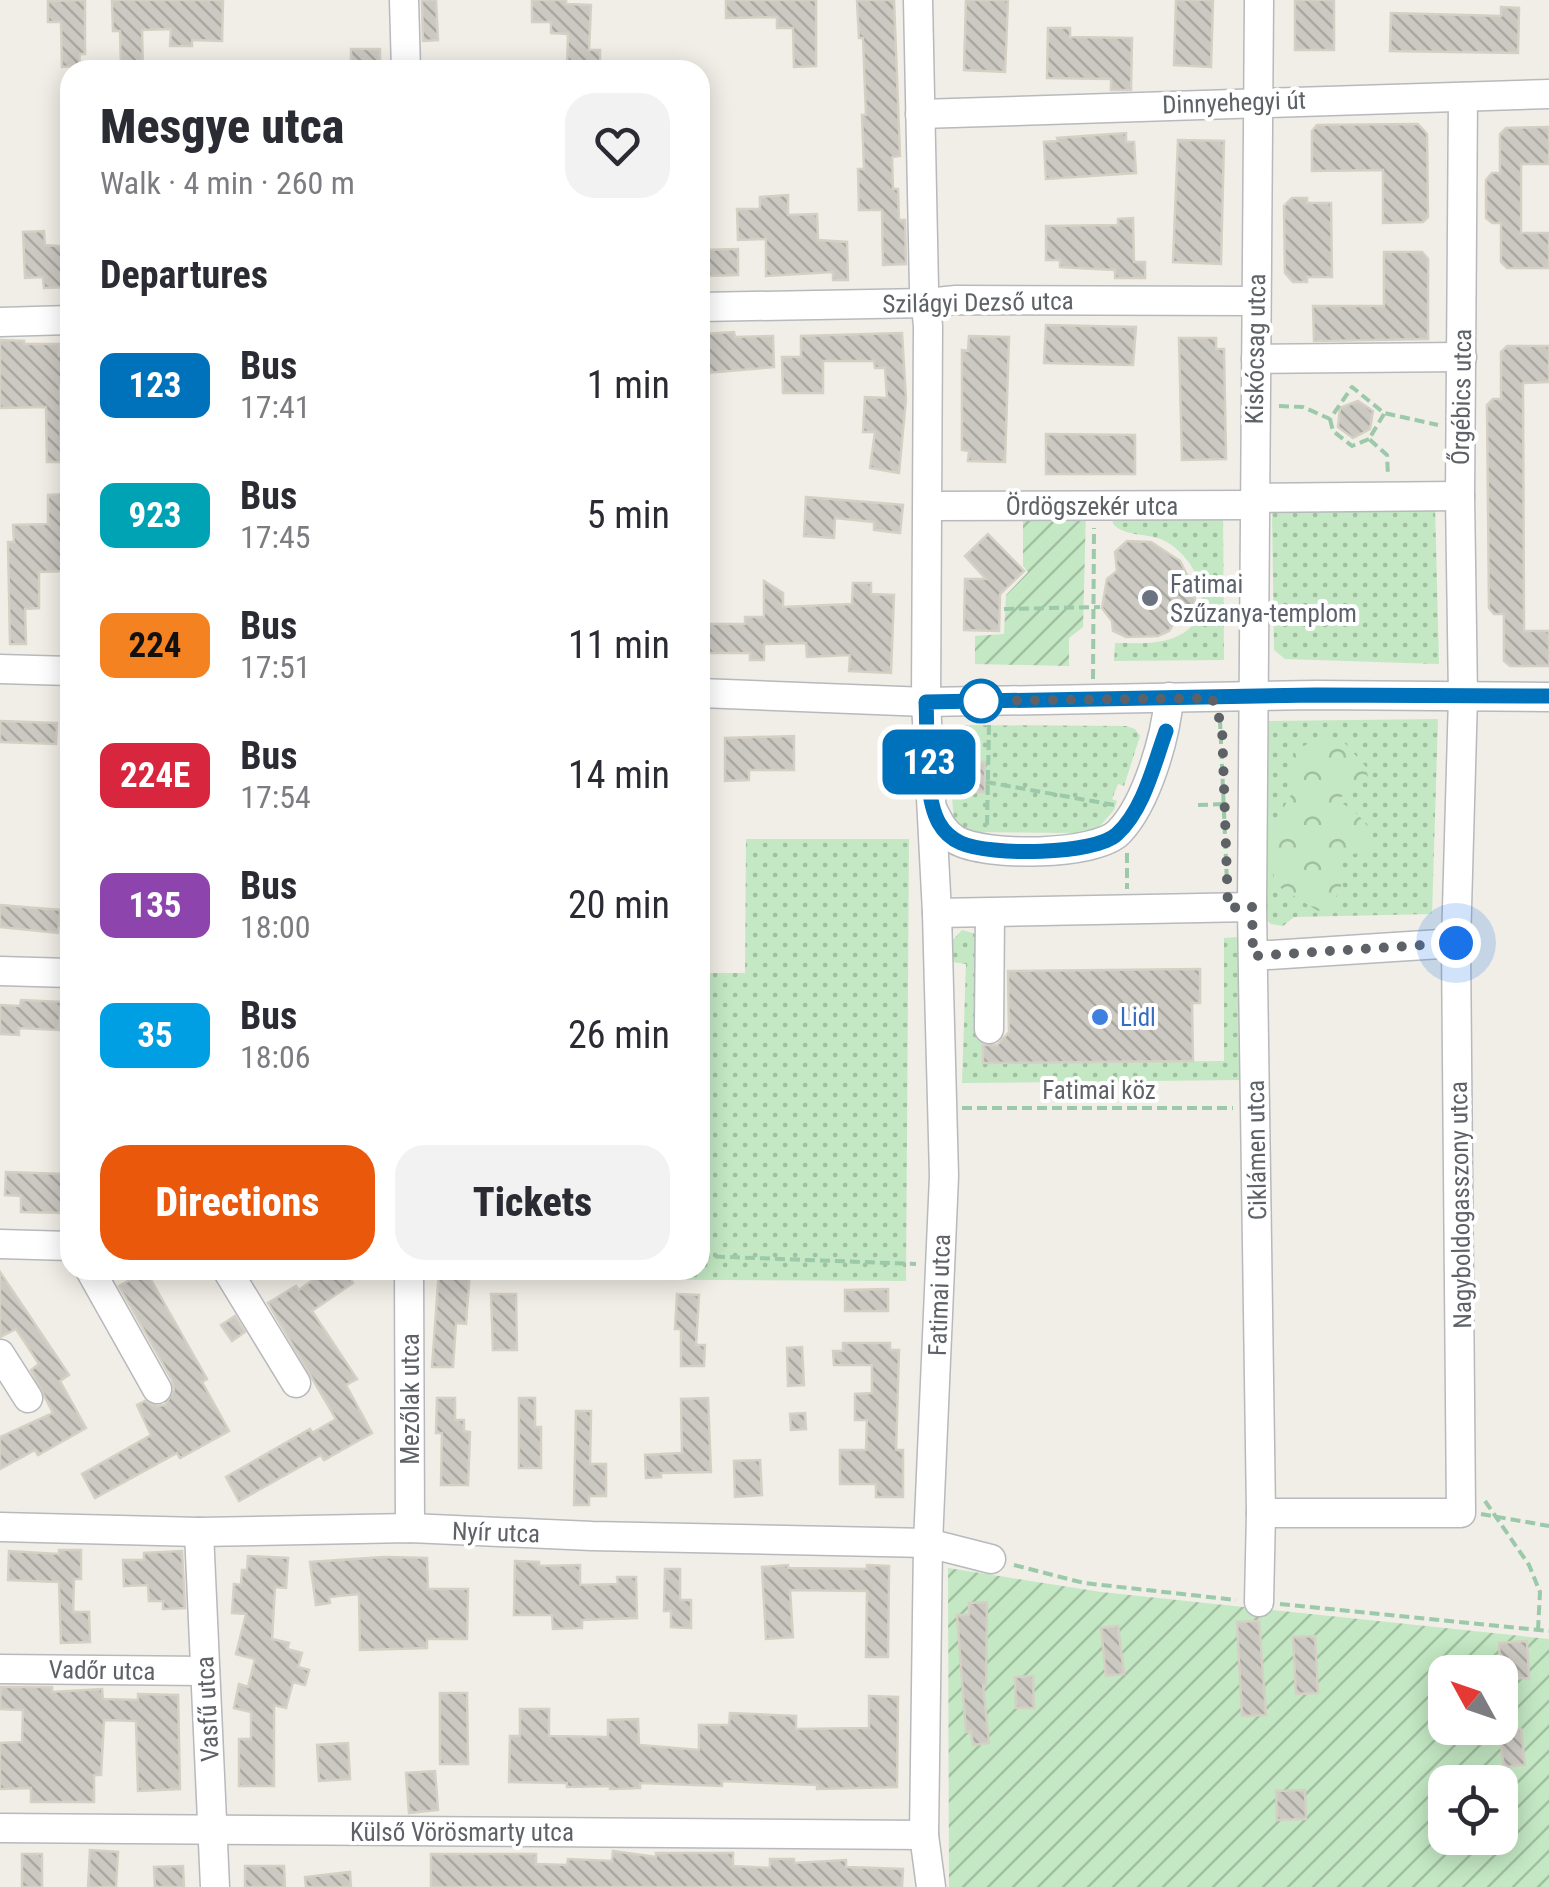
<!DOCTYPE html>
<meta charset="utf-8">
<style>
:root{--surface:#fff;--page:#f2f2f3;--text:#2b2b33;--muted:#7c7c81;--accent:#ea580c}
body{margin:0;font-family:"Roboto Condensed",sans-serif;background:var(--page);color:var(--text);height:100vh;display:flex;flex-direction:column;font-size:38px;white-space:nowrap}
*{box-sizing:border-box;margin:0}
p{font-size:32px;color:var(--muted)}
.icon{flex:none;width:55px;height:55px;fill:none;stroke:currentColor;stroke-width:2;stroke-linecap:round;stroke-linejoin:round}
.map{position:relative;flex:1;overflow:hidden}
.drawer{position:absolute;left:60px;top:60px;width:650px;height:1220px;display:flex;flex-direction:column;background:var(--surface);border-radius:30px;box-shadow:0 5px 25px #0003}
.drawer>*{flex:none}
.badge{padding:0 20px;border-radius:15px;font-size:35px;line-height:65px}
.needle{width:65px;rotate:310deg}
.buttons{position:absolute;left:1428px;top:1655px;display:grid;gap:20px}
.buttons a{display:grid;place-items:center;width:90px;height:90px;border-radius:20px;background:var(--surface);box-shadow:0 5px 25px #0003;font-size:50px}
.you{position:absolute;width:50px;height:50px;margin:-25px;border:8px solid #fff;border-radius:50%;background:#1a73e8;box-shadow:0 0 0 15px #1a73e833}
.map>.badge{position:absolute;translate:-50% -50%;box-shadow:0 0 0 5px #fff}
h2{padding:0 40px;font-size:38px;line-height:90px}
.round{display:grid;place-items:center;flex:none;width:105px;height:105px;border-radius:30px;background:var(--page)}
.overview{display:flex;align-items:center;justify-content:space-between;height:170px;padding:0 40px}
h1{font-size:48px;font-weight:800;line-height:75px}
.primary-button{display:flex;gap:20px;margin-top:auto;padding:20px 40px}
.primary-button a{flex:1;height:115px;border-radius:30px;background:var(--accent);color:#fff;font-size:40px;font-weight:800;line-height:115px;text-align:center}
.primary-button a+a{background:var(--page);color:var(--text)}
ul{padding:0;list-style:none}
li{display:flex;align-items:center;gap:30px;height:130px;padding:0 40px}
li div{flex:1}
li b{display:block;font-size:38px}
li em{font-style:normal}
li .badge{min-width:110px;font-weight:700;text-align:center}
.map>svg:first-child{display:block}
.grass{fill:url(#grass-dots)}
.forest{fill:url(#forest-crowns)}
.garden{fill:url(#garden-furrows);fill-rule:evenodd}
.building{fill:url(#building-back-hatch);stroke:#d5d0c4;stroke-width:2.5}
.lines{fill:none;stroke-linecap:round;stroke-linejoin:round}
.minor-casing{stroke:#b7b9bd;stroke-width:31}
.path{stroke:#9bc9a9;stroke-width:4;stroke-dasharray:10 5;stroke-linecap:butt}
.minor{stroke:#fff;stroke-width:28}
.line-casing{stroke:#fff;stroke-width:22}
.line{stroke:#0072bc;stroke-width:15}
.walk{stroke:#5e6267;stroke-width:10;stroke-dasharray:0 18}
.worship-dot{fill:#6b7280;stroke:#fff;stroke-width:4}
.stop-dot{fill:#fff;stroke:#0072bc;stroke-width:5}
.shop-dot{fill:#3f7fe0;stroke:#fff;stroke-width:4}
.labels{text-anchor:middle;stroke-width:8;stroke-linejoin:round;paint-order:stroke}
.street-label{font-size:25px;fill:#5e6267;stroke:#fff}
.worship-label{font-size:25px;fill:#5b616d;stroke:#fff;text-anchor:start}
.shop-label{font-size:25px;fill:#366cbe;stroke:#fff;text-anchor:start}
</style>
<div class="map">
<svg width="1549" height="1887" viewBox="0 0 1549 1887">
<defs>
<pattern id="grass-dots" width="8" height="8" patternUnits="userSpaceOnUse" patternTransform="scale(2.5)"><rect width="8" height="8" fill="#c3e8c3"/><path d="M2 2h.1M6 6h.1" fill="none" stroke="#a2bfa2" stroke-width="1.8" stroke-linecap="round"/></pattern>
<pattern id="forest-crowns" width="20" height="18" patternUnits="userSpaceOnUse" patternTransform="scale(2.5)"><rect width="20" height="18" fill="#c3e8c3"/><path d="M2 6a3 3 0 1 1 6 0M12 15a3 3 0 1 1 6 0" fill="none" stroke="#a2bfa2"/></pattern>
<pattern id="garden-furrows" width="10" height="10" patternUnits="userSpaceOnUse" patternTransform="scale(2.5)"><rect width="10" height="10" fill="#c3e8c3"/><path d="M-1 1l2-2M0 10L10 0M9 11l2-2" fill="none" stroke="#a2bfa2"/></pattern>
<pattern id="building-back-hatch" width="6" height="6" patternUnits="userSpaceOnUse" patternTransform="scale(2.5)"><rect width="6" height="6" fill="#ccc9c3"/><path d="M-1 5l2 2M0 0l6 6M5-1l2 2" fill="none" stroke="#a9a7a2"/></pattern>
</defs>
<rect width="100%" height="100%" fill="#f0eee6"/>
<g class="grass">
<polygon points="1435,505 1439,664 1285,659 1274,650 1272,510"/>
<path d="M1223,509l1,151 -110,1 1,-18c20,0 42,2 61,-6 45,-20 25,-72 -6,-93 -18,-13 -42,-5 -57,-20l-1,-14z"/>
<polygon points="1438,719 1432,914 1294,917 1283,926 1271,924 1262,916 1261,721"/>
<polygon points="951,725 1126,726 1135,729 1140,736 1124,786 1118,784 1112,799 1117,801 1114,810 1099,827 1081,833 971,832 954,822 947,733"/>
<polygon points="746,839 909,839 906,1281 540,1279 541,1270 700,1270 700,973 745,973"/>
<polygon points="962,930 976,934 983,944 983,1063 1224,1061 1224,938 1238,937 1239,1080 962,1083 966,964 953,962 952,941"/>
</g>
<path class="forest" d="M1319,738l22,1 25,28 2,10 -31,23c18,11 31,21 38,42l-16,11 -18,3 2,25 -11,26 -14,4 -42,-26c-12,-45 -2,-62 21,-100l-10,-8 9,-27z"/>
<g class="garden">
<polygon points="1023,509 1086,510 1083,627 1069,638 1069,666 975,664 975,636 1004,634 1006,595 1028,572 1023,566"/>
<path d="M948,1568l153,24 448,47v248h-600zM1445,1672h55v56h-55zM1445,1782h55v56h-55z"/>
</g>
<g class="building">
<polygon points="85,0 85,54 80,54 79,66 62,67 61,22 48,22 48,1"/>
<polygon points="112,0 223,0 222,41 192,40 192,46 170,46 171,29 142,30 143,68 121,68 120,31 113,31"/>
<polygon points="422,0 436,0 438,40 423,41"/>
<polygon points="532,0 566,0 566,4 591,5 589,50 600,50 600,70 567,70 568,34 551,33 551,22 532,22"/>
<polygon points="726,0 816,0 816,66 794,67 793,28 777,28 777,17 726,18"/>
<polygon points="857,0 894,0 900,156 892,157 893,189 898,189 899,220 905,220 906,264 883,265 882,210 859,210 858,169 864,169 862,115 866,115 863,38 859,38"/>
<polygon points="966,0 1008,0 1005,72 964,70"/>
<polygon points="1176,0 1213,0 1211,67 1174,65"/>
<rect x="1295" y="0" width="39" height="50"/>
<polygon points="1501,7 1519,8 1518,53 1390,51 1391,13 1501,16"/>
<polygon points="1048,28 1070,28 1070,37 1132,38 1131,90 1111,90 1111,79 1047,78"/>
<rect x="351" y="49" width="29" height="21"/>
<polygon points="1418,124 1427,134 1428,217 1423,222 1383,223 1383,170 1312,171 1312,131 1317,125"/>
<polygon points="1549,127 1549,164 1521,164 1521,233 1549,233 1549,268 1507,268 1501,262 1501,223 1492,223 1486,218 1486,180 1492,173 1500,173 1500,134 1506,128"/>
<polygon points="1126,133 1126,142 1134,142 1136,173 1046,179 1044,142 1058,141 1057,138"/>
<polygon points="1178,140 1224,141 1221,264 1173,262"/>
<polygon points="788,195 788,215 817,214 818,240 847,242 848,280 833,280 833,272 766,276 766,239 738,240 737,209 760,209 760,197"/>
<polygon points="1292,198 1307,198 1307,203 1331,203 1332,277 1307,277 1307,282 1293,282 1285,273 1284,206"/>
<polygon points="1133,218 1134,262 1145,262 1145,278 1115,278 1115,270 1060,267 1060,260 1046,260 1046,226 1118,225 1118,219"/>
<polygon points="44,231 45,245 70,247 70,287 44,288 43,277 25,278 23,232"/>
<polygon points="738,249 738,275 704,276 703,250"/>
<polygon points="1384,252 1422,252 1428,259 1428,339 1314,341 1313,306 1384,306"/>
<polygon points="1046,325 1136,327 1133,365 1044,363"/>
<polygon points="734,332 735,337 773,336 774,367 707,373 703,334"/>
<polygon points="902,333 906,399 899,473 870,468 875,432 863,432 865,397 887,398 885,368 875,368 874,361 823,361 823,393 783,393 782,357 801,357 801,336"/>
<polygon points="969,336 1009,337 1005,462 968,461 969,451 962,450 962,350 968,351"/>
<polygon points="1179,338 1216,338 1216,349 1224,349 1226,459 1182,460"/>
<polygon points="0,340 24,341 24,344 59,344 59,356 64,356 64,385 60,385 61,462 47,462 46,407 0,408"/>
<polygon points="1507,346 1549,346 1549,382 1523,383 1524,631 1549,631 1549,666 1510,666 1504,661 1504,614 1494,614 1489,608 1487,405 1493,399 1501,399 1501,352"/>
<polygon points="1358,401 1373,411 1370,429 1353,438 1338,427 1340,408"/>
<polygon points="1046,434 1135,435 1135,474 1046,474"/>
<polygon points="66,494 67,571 39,572 39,608 25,609 26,644 10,644 8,542 14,542 13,525 48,524 48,495"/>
<polygon points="806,497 903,505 900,533 874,530 874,522 835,518 834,538 804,536"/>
<polygon points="988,534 1024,571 1000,594 999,631 964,630 965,579 986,579 965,556"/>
<polygon points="1127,541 1151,542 1180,561 1194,589 1196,610 1189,621 1176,620 1169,631 1158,636 1126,637 1113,631 1112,621 1102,608 1107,579 1117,571 1115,552"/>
<polygon points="764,581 783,593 783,607 852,604 853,583 871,583 871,594 894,595 891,673 849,671 850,655 807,657 806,643 764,644 764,660 750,660 750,653 707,653 707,624 745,624 745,617 764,617"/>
<polygon points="0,721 57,723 56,744 0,742"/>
<polygon points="794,736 794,770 749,770 749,780 725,781 725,738"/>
<polygon points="968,762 985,762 985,792 967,792"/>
<polygon points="0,905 60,910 58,933 0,927"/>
<polygon points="1200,969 1200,1003 1192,1003 1193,1061 983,1063 983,1045 997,1045 1009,1032 1008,971"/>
<polygon points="21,1000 61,1002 59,1030 19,1028 19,1035 0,1034 0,1005 20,1006"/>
<polygon points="6,1172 64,1174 63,1213 21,1212 21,1196 5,1195"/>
<polygon points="326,1270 344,1270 353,1283 312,1311 357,1379 346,1385 372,1433 324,1460 321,1455 239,1501 226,1477 310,1429 312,1433 336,1419 268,1303 296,1286 299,1290"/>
<polygon points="439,1270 470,1270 466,1324 456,1323 453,1367 432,1367"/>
<polygon points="146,1271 207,1379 202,1382 229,1431 180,1458 177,1453 95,1498 82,1474 151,1435 137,1405 145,1401 156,1406 165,1405 174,1390 172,1380 119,1286"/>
<polygon points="0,1272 69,1375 60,1381 86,1428 38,1455 35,1450 0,1469 0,1437 53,1413 31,1370 39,1364 16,1329 0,1337"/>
<polygon points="888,1289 888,1311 845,1311 845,1290"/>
<polygon points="491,1294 516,1294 517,1350 493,1350"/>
<polygon points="677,1294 699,1295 696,1345 705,1345 704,1366 681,1366 681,1329 675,1329"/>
<polygon points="235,1316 245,1332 232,1341 221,1325"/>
<polygon points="843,1343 890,1343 890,1350 899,1350 896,1450 903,1450 903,1497 876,1497 876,1484 840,1484 840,1450 866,1450 867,1420 855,1420 855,1394 872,1393 872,1365 834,1365 833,1351 843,1351"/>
<polygon points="802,1347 804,1385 788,1386 787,1348"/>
<polygon points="437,1398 455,1398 455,1420 464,1420 464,1431 470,1432 468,1485 441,1485 442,1433 436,1433"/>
<polygon points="519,1398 535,1398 535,1427 541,1427 541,1468 519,1468"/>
<polygon points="708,1398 711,1472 661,1473 661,1477 646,1478 645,1455 682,1453 681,1399"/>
<polygon points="576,1411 591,1411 590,1464 606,1464 606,1496 589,1496 589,1505 574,1505"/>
<polygon points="805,1413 806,1429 791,1430 790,1414"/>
<polygon points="760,1460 762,1495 735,1497 734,1461"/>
<polygon points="59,1550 81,1550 81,1579 74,1579 73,1612 89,1612 90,1642 61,1643 59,1582 8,1580 9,1551 59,1554"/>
<polygon points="182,1551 185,1608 163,1609 163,1601 149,1601 148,1585 124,1586 123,1560 144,1560 144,1553"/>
<polygon points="248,1556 288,1558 286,1588 275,1587 272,1639 289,1643 287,1649 302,1653 298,1667 309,1670 305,1685 293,1682 286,1708 274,1705 274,1786 239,1786 239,1739 251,1739 251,1712 234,1708 239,1684 248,1687 255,1659 236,1654 246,1614 232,1613 234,1584 241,1585 242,1570 247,1570"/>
<polygon points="384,1557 427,1558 428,1589 468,1589 467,1639 427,1639 427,1648 360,1650 359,1594 329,1597 330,1603 316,1605 310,1562"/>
<polygon points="515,1561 539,1562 539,1566 580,1565 580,1585 618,1584 617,1577 636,1577 637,1618 582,1620 582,1628 553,1629 552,1615 514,1615"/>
<polygon points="788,1565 788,1568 867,1569 867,1565 889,1566 888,1657 866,1657 867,1591 790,1590 793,1637 766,1639 762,1567"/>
<polygon points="665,1569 680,1569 680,1600 691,1600 691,1628 671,1627 671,1611 664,1611"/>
<polygon points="987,1602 986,1685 983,1685 989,1743 973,1745 971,1731 966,1732 957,1615 969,1615 969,1603"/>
<polygon points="1259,1621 1266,1715 1242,1716 1237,1622"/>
<polygon points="1118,1626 1124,1674 1106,1676 1101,1628"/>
<polygon points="1315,1636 1318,1693 1296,1694 1293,1637"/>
<polygon points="1527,1641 1529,1678 1501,1679 1499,1643"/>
<polygon points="1033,1676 1034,1708 1016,1708 1015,1677"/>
<polygon points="1,1687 52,1687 52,1692 102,1689 103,1699 138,1700 138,1694 178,1695 180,1789 138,1791 136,1721 104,1720 101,1775 94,1775 94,1802 31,1802 31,1788 0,1789 0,1743 22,1742 23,1710 0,1709"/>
<polygon points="440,1693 467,1693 468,1764 440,1764"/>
<polygon points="869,1696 898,1697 897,1787 817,1789 817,1785 722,1781 722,1786 640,1783 640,1788 610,1789 610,1786 567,1787 567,1783 509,1782 510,1736 520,1736 520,1709 549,1709 549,1736 608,1737 608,1720 638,1719 639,1745 699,1750 699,1725 729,1725 730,1713 796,1716 796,1729 869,1728"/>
<polygon points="1521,1729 1525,1765 1504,1767 1499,1732"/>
<polygon points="348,1743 350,1779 319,1781 317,1745"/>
<polygon points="435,1771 438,1810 409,1813 406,1773"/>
<polygon points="1305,1790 1306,1819 1277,1820 1276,1791"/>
<polygon points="90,1850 118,1852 116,1887 88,1887"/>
<polygon points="613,1851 656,1857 656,1853 733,1853 733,1866 770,1868 770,1859 794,1859 794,1863 846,1860 846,1867 903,1869 902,1887 431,1887 431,1854 536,1854 536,1864 567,1865 568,1859 612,1861"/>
<rect x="22" y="1854" width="20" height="33"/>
<polygon points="183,1866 184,1887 155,1887 154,1867"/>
<polygon points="245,1866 284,1866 285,1887 245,1887"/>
<polygon points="350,1872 351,1887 306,1887 305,1877"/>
</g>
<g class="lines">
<g class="minor-casing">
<g id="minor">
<polyline points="404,0 406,70"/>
<polyline points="918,0 924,288 928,326 926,702 937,913 944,1176 928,1543 924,1835 931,1887"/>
<polyline points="920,114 1549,94"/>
<polyline points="700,307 926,303 956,300 1256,301"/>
<polyline points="0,322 70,320"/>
<polyline points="1256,359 1462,357"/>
<polyline points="1255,498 1460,496"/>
<polyline points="929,506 1255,505"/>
<polyline points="0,669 70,671"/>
<polyline points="700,693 926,702 1316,695 1549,697"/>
<path d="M933,810c6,12 11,23 23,30 29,17 140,16 163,-8 28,-29 47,-96 50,-135"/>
<polyline points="937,913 1252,907"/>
<polyline points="1253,956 1456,943"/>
<polyline points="0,971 70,973"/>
<polyline points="989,1029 990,913"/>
<polyline points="0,1244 70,1246"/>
<polyline points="90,1270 157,1389"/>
<polyline points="227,1270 296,1383"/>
<polyline points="409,1270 410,1528"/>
<polyline points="0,1354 28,1398"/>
<polyline points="1261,1513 1461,1513 1456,943 1463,697 1460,496 1463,97"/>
<polyline points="0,1527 199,1532 410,1528 592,1536 928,1543 991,1559"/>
<polyline points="199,1532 215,1887"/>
<polyline points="1259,1602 1261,1513 1252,907 1259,0"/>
<polyline points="0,1669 205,1671"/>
<polyline points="0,1828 924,1835"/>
</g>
</g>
<g class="path">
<polyline points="1279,406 1303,407 1330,419 1352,387 1384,413 1438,425"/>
<polyline points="1384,414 1369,439 1387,455 1388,476"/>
<polyline points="1330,419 1333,431 1352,446 1369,439"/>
<polyline points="1004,609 1100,607"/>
<polyline points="1093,679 1094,528"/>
<polyline points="1220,719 1227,884"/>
<polyline points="986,782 1114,805"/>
<polyline points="1198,805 1225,804"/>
<polyline points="987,825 989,725"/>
<polyline points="1127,853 1127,889"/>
<polyline points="962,1108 1233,1108"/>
<polyline points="700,1256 916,1264"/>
<polyline points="1485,1501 1529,1565 1540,1592 1538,1630"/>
<polyline points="1481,1514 1549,1526"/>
<polyline points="1014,1565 1084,1583 1236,1600"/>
<polyline points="1280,1604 1549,1631"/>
</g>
<use href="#minor" class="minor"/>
</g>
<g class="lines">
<g class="line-casing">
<path id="line" d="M1166,731c-12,33 -22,78 -49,103 -22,21 -127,22 -156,9 -9,-4 -17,-11 -22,-20 -16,-28 -11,-88 -13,-121l390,-7 233,1"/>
</g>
<use href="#line" class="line"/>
<polyline class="walk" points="981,701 1212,698 1222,726 1228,908 1252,906 1253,956 1456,943"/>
</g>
<circle class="worship-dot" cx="1150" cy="598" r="10"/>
<circle class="stop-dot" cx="981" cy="701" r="20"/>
<circle class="shop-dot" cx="1100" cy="1017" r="10"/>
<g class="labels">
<g class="street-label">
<text transform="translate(1234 102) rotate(-2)" y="9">Dinnyehegyi út</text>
<text transform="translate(978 302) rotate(-1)" y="9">Szilágyi Dezső utca</text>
<text transform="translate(1255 349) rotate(-89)" y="9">Kiskócsag utca</text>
<text transform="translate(1461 397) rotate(-89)" y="9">Őrgébics utca</text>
<text x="1092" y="515">Ördögszekér utca</text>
<text x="1099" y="1099">Fatimai köz</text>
<text transform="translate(1256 1150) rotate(-91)" y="9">Ciklámen utca</text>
<text transform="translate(1460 1205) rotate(-91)" y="9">Nagyboldogasszony utca</text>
<text transform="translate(939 1295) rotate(-88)" y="9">Fatimai utca</text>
<text transform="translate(410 1399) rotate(-90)" y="9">Mezőlak utca</text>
<text transform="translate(496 1532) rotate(2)" y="9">Nyír utca</text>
<text transform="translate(102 1670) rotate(1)" y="9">Vadőr utca</text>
<text transform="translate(207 1709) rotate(-93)" y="9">Vasfű utca</text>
<text x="462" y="1841">Külső Vörösmarty utca</text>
</g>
<g class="worship-label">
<text x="1170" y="593">Fatimai<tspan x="1170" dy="29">Szűzanya-templom</tspan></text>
</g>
<g class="shop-label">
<text x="1120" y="1026">Lidl</text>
</g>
</g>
</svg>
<div class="buttons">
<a><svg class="needle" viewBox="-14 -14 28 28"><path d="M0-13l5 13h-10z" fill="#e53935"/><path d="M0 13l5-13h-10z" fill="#7c7c81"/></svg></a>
<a><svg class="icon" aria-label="locate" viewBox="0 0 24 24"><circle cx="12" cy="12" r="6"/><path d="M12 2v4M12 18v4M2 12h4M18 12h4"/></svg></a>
</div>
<div class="you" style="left:1456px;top:943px"></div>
<b class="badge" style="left:929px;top:762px;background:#0072bc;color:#fff">123</b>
<section class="drawer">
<div class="overview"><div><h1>Mesgye utca</h1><p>Walk · 4 min · 260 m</p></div><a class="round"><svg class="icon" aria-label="heart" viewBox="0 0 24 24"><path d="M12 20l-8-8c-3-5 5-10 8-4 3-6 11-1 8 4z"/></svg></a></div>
<h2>Departures</h2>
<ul>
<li><span class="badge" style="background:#0072bc;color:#fff">123</span><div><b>Bus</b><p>17:41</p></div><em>1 min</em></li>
<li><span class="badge" style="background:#00a3b4;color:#fff">923</span><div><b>Bus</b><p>17:45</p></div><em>5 min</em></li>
<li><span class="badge" style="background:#f58220;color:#111">224</span><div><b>Bus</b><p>17:51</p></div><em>11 min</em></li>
<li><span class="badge" style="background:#d7263d;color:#fff">224E</span><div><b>Bus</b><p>17:54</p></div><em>14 min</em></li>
<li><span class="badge" style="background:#8e44ad;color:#fff">135</span><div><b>Bus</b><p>18:00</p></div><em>20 min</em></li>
<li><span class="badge" style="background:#009ee3;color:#fff">35</span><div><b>Bus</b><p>18:06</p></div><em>26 min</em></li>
</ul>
<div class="primary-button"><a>Directions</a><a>Tickets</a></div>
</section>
</div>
